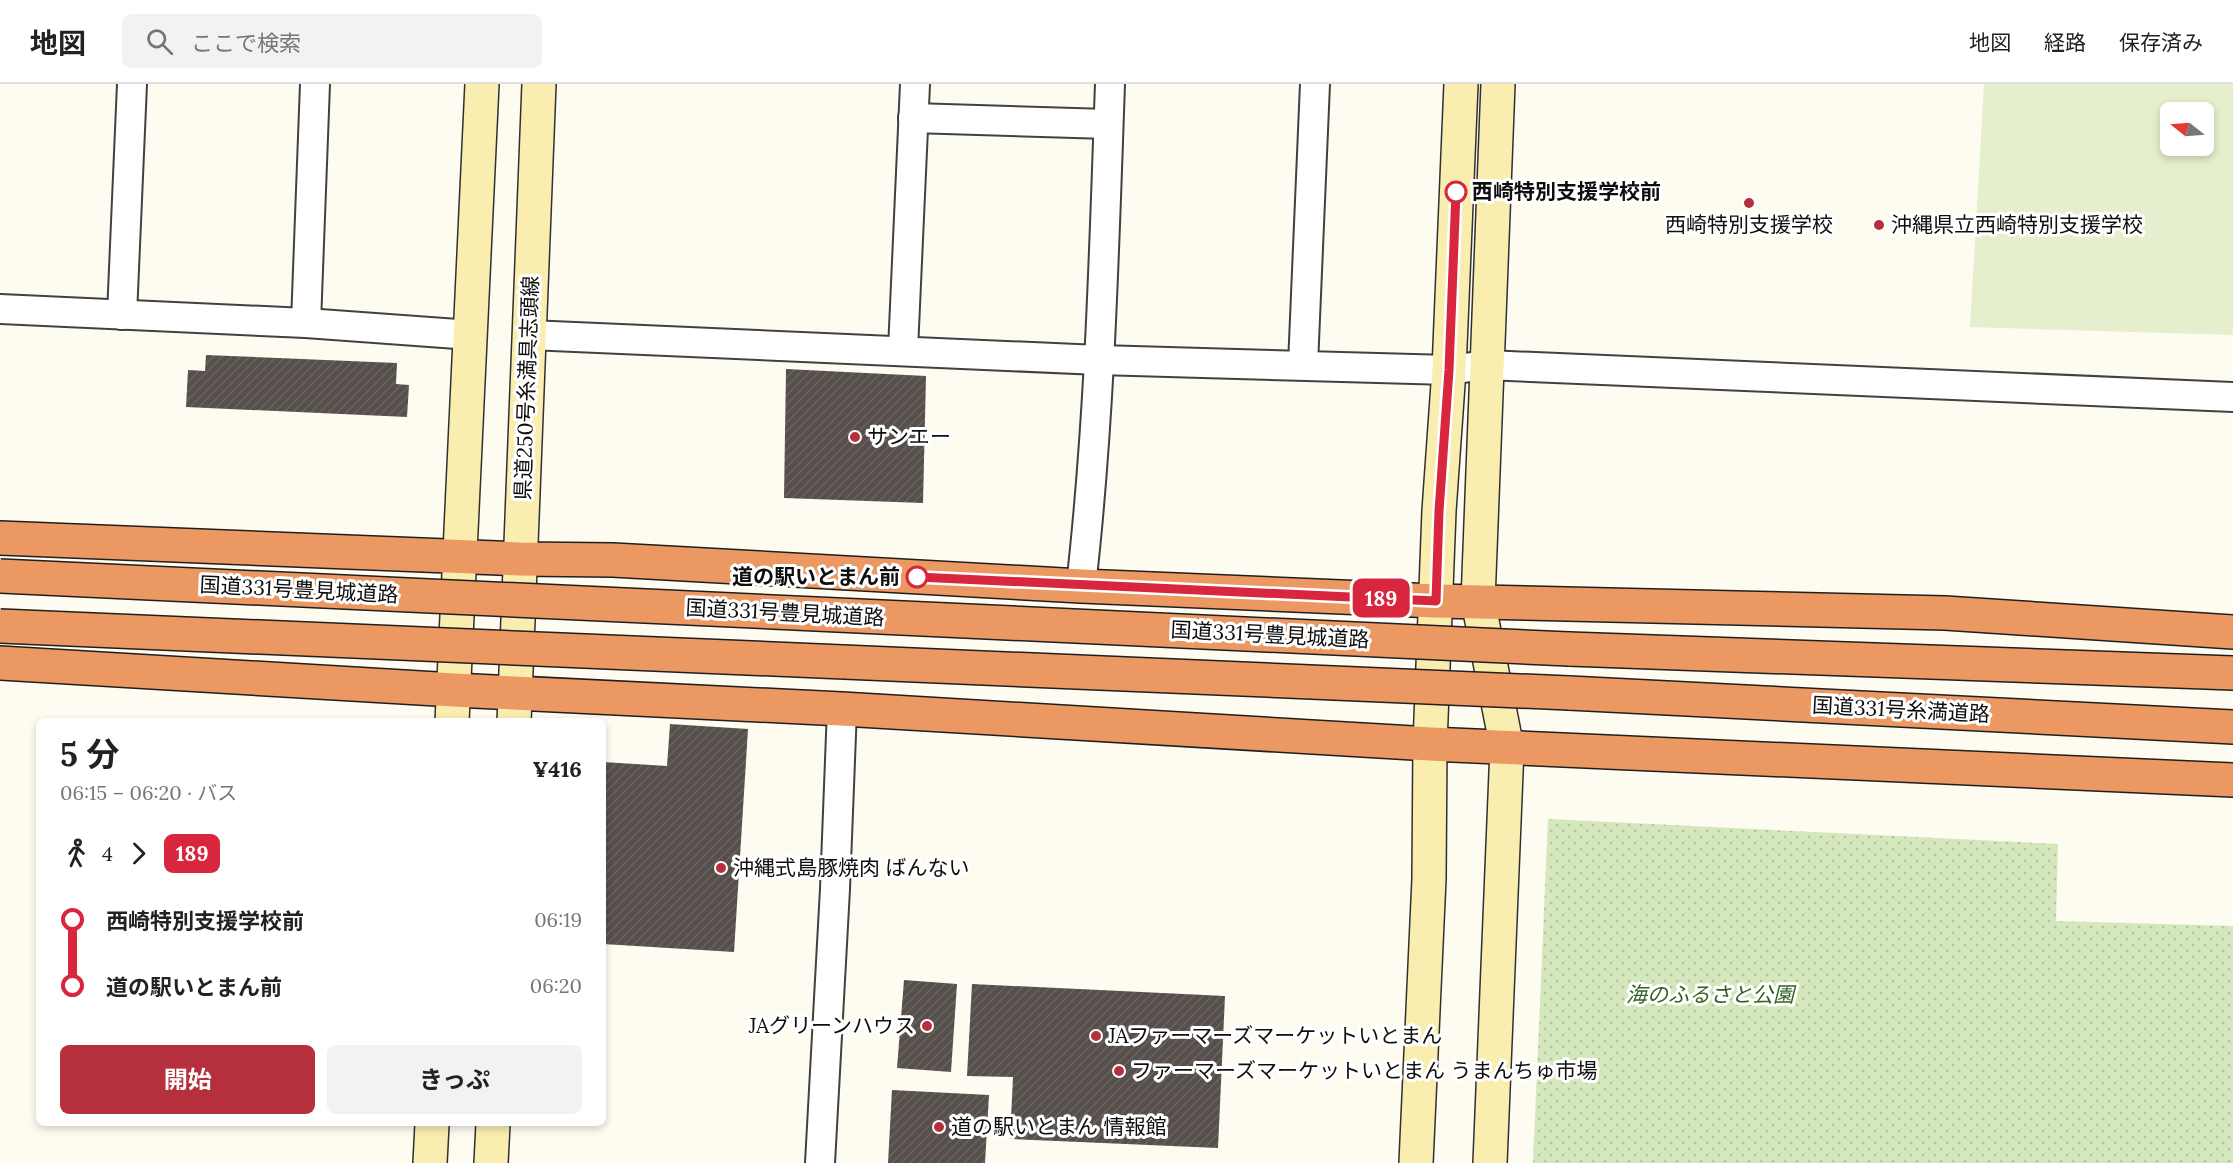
<!DOCTYPE html>
<html lang="ja">
<meta charset="utf-8">
<style>
:root{--surface:#fff;--page:#f2f2f2;--text:#222;--muted:#767676;--line:#e0e0e0;--accent:#b62f3d}
body{margin:0;font-family:Lora,"Noto Sans JP",serif;background:var(--page);color:var(--text);height:100vh;display:flex;flex-direction:column;font-size:22px;white-space:nowrap}
*{box-sizing:border-box;margin:0}
p{font-size:20px;color:var(--muted)}
.icon{flex:none;width:33px;height:33px;fill:none;stroke:currentColor;stroke-width:2;stroke-linecap:round;stroke-linejoin:round}
.map{position:relative;flex:1;overflow:hidden}
.panel{position:absolute;left:36px;top:634px;width:570px;height:408px;display:flex;flex-direction:column;background:var(--surface);border-radius:9px;box-shadow:0 3px 9px #0003}
.panel>*{flex:none}
.badge{padding:0 12px;border-radius:9px;font-size:21px;line-height:39px}
.needle{width:39px;rotate:287deg}
.tools{position:absolute;left:2160px;top:18px;display:grid;gap:12px}
.tools a{display:grid;place-items:center;width:54px;height:54px;border-radius:9px;background:var(--surface);box-shadow:0 3px 9px #0003;font-size:30px}
.map>.badge{position:absolute;translate:-50% -50%;box-shadow:0 0 0 3px #fff}
.legs{display:flex;align-items:center;gap:9px;height:66px;padding:0 24px;font-size:20px}
.legs p{margin-inline-start:auto}
.overview{display:flex;align-items:center;justify-content:space-between;height:102px;padding:0 24px}
h1{font-size:33px;font-weight:700;line-height:45px}
.action{display:flex;gap:12px;margin-top:auto;padding:12px 24px}
.action a{flex:1;height:69px;border-radius:9px;background:var(--accent);color:#fff;font-size:24px;font-weight:700;line-height:69px;text-align:center}
.action a+a{background:var(--page);color:var(--text)}
ul{padding:0 24px;list-style:none}
li{display:flex;align-items:center;gap:21px;height:66px;font-size:22px}
li i{display:grid;place-items:center;width:9px;height:100%;margin:0 8px;background:currentColor}
li i::after{content:'';width:15px;height:15px;margin:-8px;border:4px solid;border-radius:50%;background:var(--surface)}
li p{margin-inline-start:auto}
li:first-child i{background:linear-gradient(#0000 50%,currentColor 0)}
li:last-child i{background:linear-gradient(currentColor 50%,#0000 0)}
header{display:flex;align-items:center;gap:36px;box-sizing:border-box;height:84px;padding:0 30px;background:var(--surface);border-bottom:2px solid var(--line)}
header strong{font-size:28px}
nav{display:flex;gap:33px;margin-inline-start:auto;font-size:21px}
.search{width:420px;height:54px;background:var(--page);display:flex;align-items:center;gap:15px;box-sizing:border-box;padding:0 21px;border-radius:9px;color:var(--muted);font-size:22px}
.map>svg:first-child{display:block}
.grass{fill:url(#grass-dots)}
.pitch{fill:#e5efcd;fill-rule:evenodd}
.building{fill:url(#building-hatch)}
.lines{fill:none;stroke-linecap:round;stroke-linejoin:round}
.street-casing{stroke:#414141;stroke-width:32}
.secondary-casing{stroke:#303030;stroke-width:36}
.highway-casing{stroke:#1f1f1f;stroke-width:36}
.street{stroke:#fff;stroke-width:28}
.secondary{stroke:#faedb0;stroke-width:33}
.highway{stroke:#eb9862;stroke-width:33}
.highway-bridge-casing{stroke:#1f1f1f;stroke-width:36;stroke-linecap:butt}
.highway-bridge{stroke:#eb9862;stroke-width:33}
.line-1-casing{stroke:#fff;stroke-width:14}
.line-1{stroke:#d7263d;stroke-width:9}
.stop-1-dot{fill:#fff;stroke:#d7263d;stroke-width:3}
.poi-dot{fill:#b62f3d;stroke:#fff;stroke-width:2}
.labels{text-anchor:middle;stroke-width:6;stroke-linejoin:round;paint-order:stroke}
.stop-label{font-size:21px;font-weight:bold;fill:#0e0e0e;stroke:#fff;text-anchor:start}
.poi-label{font-size:21px;fill:#0e0e0e;stroke:#fff;text-anchor:start}
.street-label{font-size:21px;fill:#0e0e0e;stroke:#fff}
.park-label{font-size:21px;font-style:italic;fill:#336222;stroke:#fff}
</style>
<header>
<strong>地図</strong>
<div class="search"><svg class="icon" aria-label="search" viewBox="0 0 24 24"><circle cx="10" cy="10" r="6"/><path d="M15 15l6 6"/></svg>ここで検索</div>
<nav><a>地図</a><a>経路</a><a>保存済み</a></nav>
</header>
<div class="map">
<svg width="2233" height="1079" viewBox="0 0 2233 1079">
<defs>
<pattern id="grass-dots" width="8" height="8" patternUnits="userSpaceOnUse" patternTransform="scale(1.5)"><rect width="8" height="8" fill="#d5e7bc"/><path d="M2 2h.1M6 6h.1" fill="none" stroke="#b6c5a0" stroke-width="1.8" stroke-linecap="round"/></pattern>
<pattern id="building-hatch" width="6" height="6" patternUnits="userSpaceOnUse" patternTransform="scale(1.5)"><rect width="6" height="6" fill="#564f4b"/><path d="M-1 1l2-2M0 6l6-6M5 7l2-2" fill="none" stroke="#696461"/></pattern>
</defs>
<rect width="100%" height="100%" fill="#fefbf1"/>
<polygon class="grass" points="1548,735 2058,760 2056,837 2233,842 2233,1079 1533,1079"/>
<path class="pitch" d="M1984,0h249v251l-263,-8zM2170,28h34v34h-34z"/>
<g class="building">
<polygon points="206,271 397,279 396,300 409,301 407,333 186,323 188,286 205,287"/>
<polygon points="786,285 926,292 923,419 784,414"/>
<polygon points="670,640 748,645 734,868 603,860 603,678 667,682"/>
<polygon points="904,896 957,900 951,988 897,984"/>
<polygon points="972,900 1225,912 1218,1064 1010,1055 1013,993 967,992"/>
<polygon points="892,1006 989,1011 985,1079 888,1079"/>
</g>
<g class="lines">
<g class="street-casing">
<g id="street">
<polyline points="913,34 1108,40"/>
<polyline points="0,225 306,239 471,251"/>
<polyline points="122,231 132,0"/>
<polyline points="306,239 315,0"/>
<polyline points="529,251 1099,276 1449,286 1486,281 2233,313"/>
<polyline points="903,266 915,0"/>
<polyline points="1303,281 1315,0"/>
<path d="M1081,502c19,-167 23,-335 29,-502"/>
<polyline points="820,1079 835,805 842,625"/>
</g>
</g>
<g class="secondary-casing">
<g id="secondary">
<polyline points="452,638 482,0"/>
<polyline points="514,638 539,0"/>
<polyline points="430,1079 432,1040"/>
<polyline points="491,1079 493,1040"/>
<polyline points="1416,1079 1429,795 1430,660 1439,427 1449,286 1461,0"/>
<polyline points="1490,1079 1507,664 1478,517 1498,0"/>
</g>
</g>
<g class="highway-casing">
<g id="highway">
<polyline points="0,454 520,475 613,476 1081,502 1436,517 1945,529 2233,548"/>
<polyline points="1569,565 2233,589"/>
<polyline points="0,579 454,606 842,625 1430,660 2233,696"/>
<polyline points="1569,609 2233,643"/>
</g>
</g>
<use href="#street" class="street"/>
<use href="#secondary" class="secondary"/>
<use href="#highway" class="highway"/>
<g class="highway-bridge-casing">
<g id="highway-bridge">
<polyline points="0,492 1569,565"/>
<polyline points="0,542 1569,609"/>
</g>
</g>
<use href="#highway-bridge" class="highway-bridge"/>
</g>
<g class="lines">
<g class="line-1-casing">
<polyline id="line-1" points="917,493 1436,517 1439,427 1449,286 1456,108"/>
</g>
<use href="#line-1" class="line-1"/>
</g>
<g class="stop-1-dot">
<circle cx="1456" cy="108" r="10"/>
<circle cx="917" cy="493" r="10"/>
</g>
<g class="poi-dot">
<circle cx="1749" cy="119" r="6"/>
<circle cx="1879" cy="141" r="6"/>
<circle cx="855" cy="353" r="6"/>
<circle cx="721" cy="784" r="6"/>
<circle cx="927" cy="942" r="6"/>
<circle cx="1096" cy="952" r="6"/>
<circle cx="1119" cy="987" r="6"/>
<circle cx="939" cy="1043" r="6"/>
</g>
<g class="labels">
<g class="stop-label">
<text x="1472" y="115">西崎特別支援学校前</text>
<text x="900" y="500" text-anchor="end">道の駅いとまん前</text>
</g>
<g class="poi-label">
<text x="1749" y="148" text-anchor="middle">西崎特別支援学校</text>
<text x="1891" y="148">沖縄県立西崎特別支援学校</text>
<text x="867" y="360">サンエー</text>
<text x="733" y="791">沖縄式島豚焼肉 ばんない</text>
<text x="915" y="949" text-anchor="end">JAグリーンハウス</text>
<text x="1108" y="959">JAファーマーズマーケットいとまん</text>
<text x="1131" y="994">ファーマーズマーケットいとまん うまんちゅ市場</text>
<text x="951" y="1050">道の駅いとまん 情報館</text>
</g>
<g class="street-label">
<text transform="translate(527 304) rotate(-88)" y="7">県道250号糸満具志頭線</text>
<text transform="translate(299 506) rotate(3)" y="7">国道331号豊見城道路</text>
<text transform="translate(785 529) rotate(3)" y="7">国道331号豊見城道路</text>
<text transform="translate(1270 551) rotate(3)" y="7">国道331号豊見城道路</text>
<text transform="translate(1901 626) rotate(3)" y="7">国道331号糸満道路</text>
</g>
<g class="park-label">
<text x="1710" y="918">海のふるさと公園</text>
</g>
</g>
</svg>
<div class="tools">
<a><svg class="needle" viewBox="-14 -14 28 28"><path d="M0-13l5 13h-10z" fill="#e53935"/><path d="M0 13l5-13h-10z" fill="#767676"/></svg></a>
</div>
<b class="badge" style="left:1381px;top:514px;background:#d7263d;color:#fff">189</b>
<section class="panel">
<div class="overview"><div><h1>5 分</h1><p>06:15 – 06:20 · バス</p></div><b>¥416</b></div>
<div class="legs"><svg class="icon" aria-label="walk" viewBox="0 0 24 24"><circle cx="13" cy="4" r="2"/><path d="M13 8l-2 6 4 7M11 14l-3 7M7 12l3-4h3l4 4"/></svg>4<svg class="icon" aria-label="forward" viewBox="0 0 24 24"><path d="M9 5l7 7-7 7"/></svg><b class="badge" style="background:#d7263d;color:#fff">189</b></div>
<ul>
<li><i style="color:#d7263d"></i><b>西崎特別支援学校前</b><p>06:19</p></li>
<li><i style="color:#d7263d"></i><b>道の駅いとまん前</b><p>06:20</p></li>
</ul>
<div class="action"><a>開始</a><a>きっぷ</a></div>
</section>
</div>
